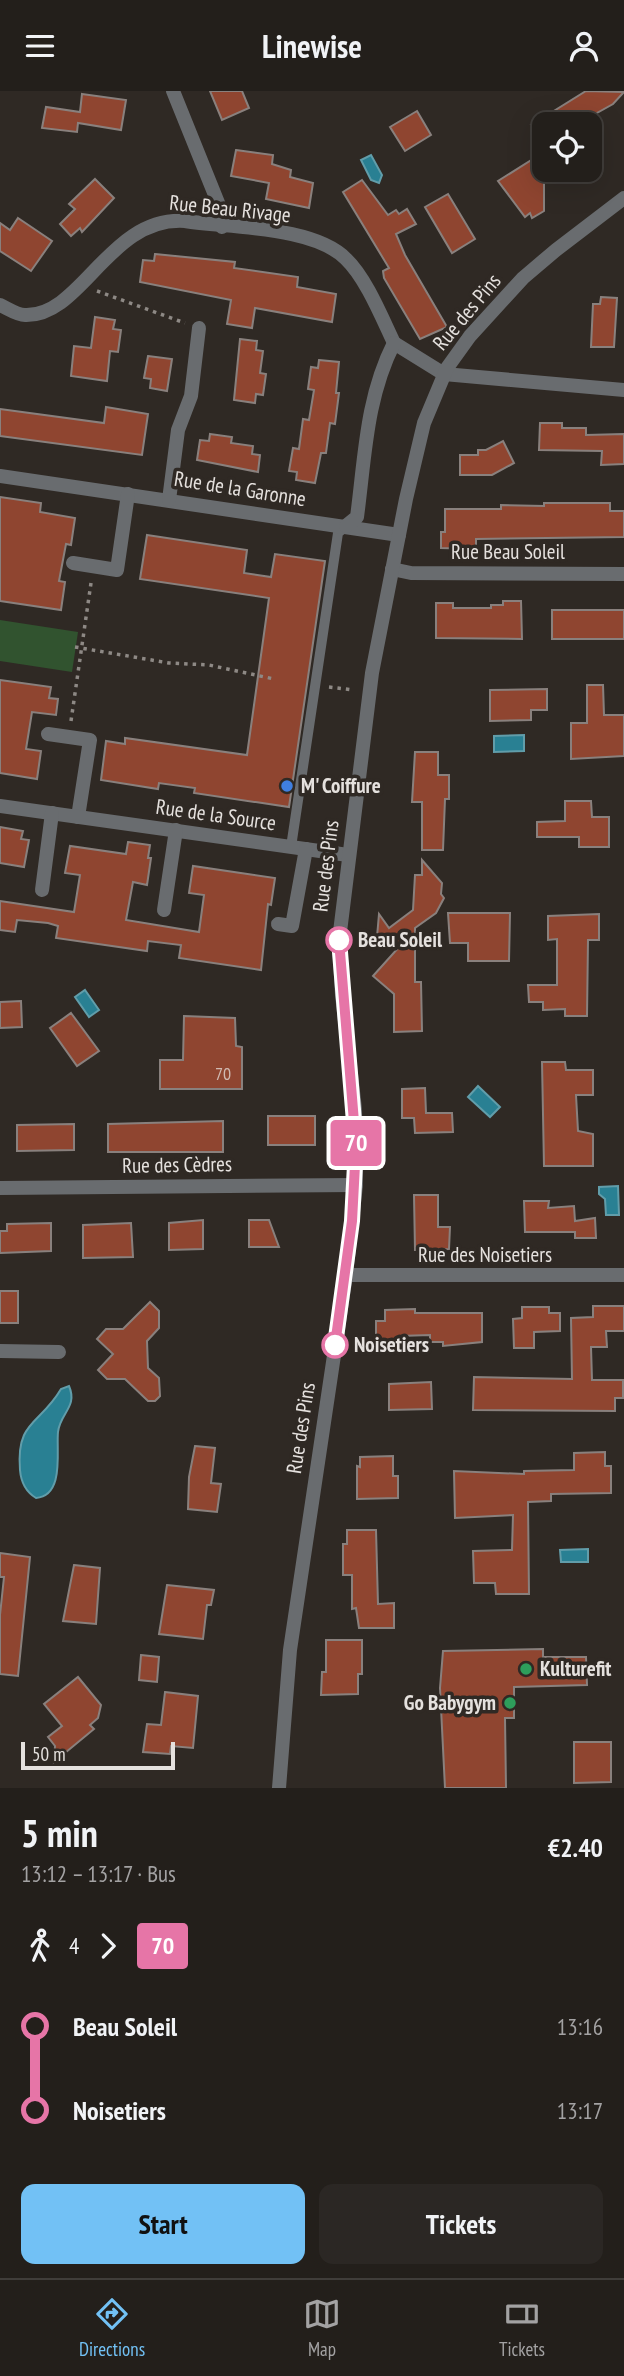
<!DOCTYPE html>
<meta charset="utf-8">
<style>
:root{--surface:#231f1b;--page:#2b2724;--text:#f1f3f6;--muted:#a3a2a3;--line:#403d3a;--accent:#72c1f5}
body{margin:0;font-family:"PT Sans Narrow",sans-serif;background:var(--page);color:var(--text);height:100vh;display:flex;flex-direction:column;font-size:26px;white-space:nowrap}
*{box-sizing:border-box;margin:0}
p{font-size:23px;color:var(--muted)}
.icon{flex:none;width:38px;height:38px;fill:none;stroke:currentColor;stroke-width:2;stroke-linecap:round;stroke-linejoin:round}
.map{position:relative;height:1697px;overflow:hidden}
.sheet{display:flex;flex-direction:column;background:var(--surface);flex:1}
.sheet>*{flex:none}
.badge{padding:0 14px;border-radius:5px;font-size:24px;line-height:46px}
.tools{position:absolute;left:532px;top:21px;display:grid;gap:14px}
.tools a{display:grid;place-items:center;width:70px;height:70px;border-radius:14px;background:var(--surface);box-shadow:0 7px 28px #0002,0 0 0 2px var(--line);font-size:35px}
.scale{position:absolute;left:21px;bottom:18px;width:154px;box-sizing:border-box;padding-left:7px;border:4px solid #e5e1de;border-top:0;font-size:19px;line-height:24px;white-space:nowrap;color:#e5e1de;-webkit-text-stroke:5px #2f2924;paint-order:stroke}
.map>.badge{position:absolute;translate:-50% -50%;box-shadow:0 0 0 4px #fff}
.legs{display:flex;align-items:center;gap:10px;height:77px;padding:0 21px;font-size:23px}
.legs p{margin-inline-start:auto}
.head{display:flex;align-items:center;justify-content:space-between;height:119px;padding:0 21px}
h1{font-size:38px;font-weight:700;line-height:52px}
.button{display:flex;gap:14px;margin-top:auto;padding:14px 21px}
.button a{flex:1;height:80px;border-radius:14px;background:var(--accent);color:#111;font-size:28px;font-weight:700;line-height:80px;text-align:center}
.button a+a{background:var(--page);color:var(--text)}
ul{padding:0 21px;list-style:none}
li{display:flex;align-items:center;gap:24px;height:84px;font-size:26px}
li i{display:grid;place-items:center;width:10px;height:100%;margin:0 9px;background:currentColor}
li i::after{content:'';width:18px;height:18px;margin:-9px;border:5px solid;border-radius:50%;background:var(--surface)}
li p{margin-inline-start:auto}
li:first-child i{background:linear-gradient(#0000 50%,currentColor 0)}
li:last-child i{background:linear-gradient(currentColor 50%,#0000 0)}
header{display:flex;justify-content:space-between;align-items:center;height:91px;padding:0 21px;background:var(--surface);font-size:32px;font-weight:700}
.tabs{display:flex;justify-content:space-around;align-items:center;height:98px;border-top:2px solid var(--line);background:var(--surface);font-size:19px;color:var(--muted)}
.tabs a{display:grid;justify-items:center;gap:4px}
.tabs .selected{color:var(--accent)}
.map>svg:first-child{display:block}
.green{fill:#31532f}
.water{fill:#298093;stroke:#619daa;stroke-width:2}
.building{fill:#8f4530;stroke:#89807d;stroke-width:2}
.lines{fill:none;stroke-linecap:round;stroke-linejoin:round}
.path{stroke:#8e8985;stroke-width:3.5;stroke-dasharray:3.5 5;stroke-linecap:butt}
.service{stroke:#696c6f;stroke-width:10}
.minor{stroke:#696c6f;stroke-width:14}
.tertiary{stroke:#696c6f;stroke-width:14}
.line-1-casing{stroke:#fff;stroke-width:16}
.line-1{stroke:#e675a7;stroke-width:10}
.shop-dot{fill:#3f7fe0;stroke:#2f2924;stroke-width:2.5}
.stop-1-dot{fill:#fff;stroke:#e675a7;stroke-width:3.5}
.leisure-dot{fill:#2e9e5b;stroke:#2f2924;stroke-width:2.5}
.labels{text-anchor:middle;stroke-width:7;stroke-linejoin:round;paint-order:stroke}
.number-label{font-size:18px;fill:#d0bab2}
.street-label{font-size:21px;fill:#e5e1de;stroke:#2f2924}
.poi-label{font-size:21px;font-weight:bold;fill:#e5e1de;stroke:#2f2924;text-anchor:start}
.stop-label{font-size:21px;font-weight:bold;fill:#e5e1de;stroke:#2f2924;text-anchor:start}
</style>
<header><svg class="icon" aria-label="menu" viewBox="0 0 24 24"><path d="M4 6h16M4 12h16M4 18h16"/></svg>Linewise<svg class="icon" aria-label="person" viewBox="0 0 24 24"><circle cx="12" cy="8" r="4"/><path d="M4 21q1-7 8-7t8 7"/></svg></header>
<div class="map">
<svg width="624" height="1697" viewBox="0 0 624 1697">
<rect width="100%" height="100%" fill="#2f2924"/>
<polygon class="green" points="0,529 78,541 72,581 0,570"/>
<g class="water">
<polygon points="371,64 382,84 379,92 371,89 361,69"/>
<polygon points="524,644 524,660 494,661 494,645"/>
<polygon points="85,899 99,919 89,926 75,906"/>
<polygon points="478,995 500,1016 490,1026 468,1006"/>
<polygon points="618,1095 619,1124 606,1124 605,1108 599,1103 599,1096"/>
<path d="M69,1295c9,21 -9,27 -11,46 -2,18 7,64 -22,66 -10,-6 -15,-16 -16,-28 -4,-50 20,-45 41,-81z"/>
<polygon points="588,1458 588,1471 561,1471 560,1459"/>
</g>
<g class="building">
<polygon points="210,0 242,0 249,17 222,29"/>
<polygon points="586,0 624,1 613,13 577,33 533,33"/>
<polygon points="82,3 126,9 121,39 78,32 77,41 42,37 46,16 80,21"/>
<polygon points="417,20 431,44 405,60 390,36"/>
<polygon points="236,59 273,64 272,73 291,79 290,86 313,92 309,117 266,108 269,92 231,85"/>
<polygon points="544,61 544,120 532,127 530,122 525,126 498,90"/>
<polygon points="95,88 114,107 82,141 80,137 71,145 60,133 75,118 69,113"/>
<polygon points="362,89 388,124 396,119 399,123 407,118 416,133 396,143 405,164 447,236 420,248 384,187 383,180 389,177 343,101"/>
<polygon points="448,103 475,148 452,162 425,116"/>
<polygon points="18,127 52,150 31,180 0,160 0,132 10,139"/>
<polygon points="155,163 235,171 234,177 298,186 297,196 336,203 332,231 255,217 252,237 227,233 231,209 140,191 143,169 154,170"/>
<polygon points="601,206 617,207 614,256 591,256 593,213 600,213"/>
<polygon points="95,226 115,229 113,238 121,239 118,261 110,260 107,290 71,285 74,255 91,257"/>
<polygon points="240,248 257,250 256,259 263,260 260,282 266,283 263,304 256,303 255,312 234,309"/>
<polygon points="148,265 172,268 167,300 150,297 151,288 144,287"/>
<polygon points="319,269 339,271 336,302 339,302 335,333 330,332 326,362 321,362 315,392 296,389 297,381 289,380 293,357 299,358 303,328 309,329 314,299 308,298 311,276 318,277"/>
<polygon points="106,316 148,323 142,364 0,345 0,318 104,332"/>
<polygon points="540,332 562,332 562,337 586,337 586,344 624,343 624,373 601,374 602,360 539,359"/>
<polygon points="210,343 232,346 231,352 253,355 252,363 260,364 258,381 197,369 200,349 209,350"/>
<polygon points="503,350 514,372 492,384 460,384 460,364 478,364 478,359 486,359"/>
<polygon points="0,406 41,412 40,421 75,427 71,454 66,453 59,490 65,491 61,519 0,510"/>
<polygon points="544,412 610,412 610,420 624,420 624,446 476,448 476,458 441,457 441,441 445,441 445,418 501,418 501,414 544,415"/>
<polygon points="147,444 247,459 244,482 271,486 275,463 325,470 289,716 194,702 195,697 159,692 158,698 101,689 106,650 125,653 125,647 247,664 269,507 140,488"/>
<polygon points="503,510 521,510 522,548 436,547 436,512 453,512 453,517 491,517 491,514 503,514"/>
<rect x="552" y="519" width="72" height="29"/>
<polygon points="0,589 51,596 49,607 58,608 56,624 32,621 26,658 41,660 37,688 0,682"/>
<polygon points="587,594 603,594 604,624 624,624 624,665 571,668 571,632 587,632"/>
<polygon points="547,598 547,619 531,619 531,629 490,630 490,599"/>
<polygon points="415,661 438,661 438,684 449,684 449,708 445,708 443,759 422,759 422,711 412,711"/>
<polygon points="565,710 591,710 592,726 609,726 609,756 579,756 579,746 537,746 537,731 565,730"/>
<polygon points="0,736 23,740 21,748 29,749 24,776 0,772"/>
<polygon points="128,751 150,754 148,767 151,767 147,794 133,791 126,829 199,841 204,804 189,802 193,775 275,787 271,814 268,813 261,879 179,867 181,854 148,850 147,860 56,847 58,835 48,832 17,829 15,841 0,839 0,810 74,821 80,784 65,782 70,755 126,763"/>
<polygon points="422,769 442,792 441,803 444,807 436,822 415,837 415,891 421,891 422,940 394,941 394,903 373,885 400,855 365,855 377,846 379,823 389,837 413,819 415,784 422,784"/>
<polygon points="448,822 510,822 509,870 468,870 468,852 450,852"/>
<polygon points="599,823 599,849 588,849 587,925 565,925 565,918 543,919 543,911 529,911 528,894 557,894 557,848 548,849 548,825"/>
<polygon points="21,910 22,936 0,937 0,911"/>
<polygon points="71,922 99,960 77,975 50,937"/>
<polygon points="184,925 235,927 236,955 242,956 242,998 160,998 160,969 183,969"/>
<polygon points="542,971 565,971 566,979 593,979 593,1004 576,1004 578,1040 593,1043 593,1075 544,1075"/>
<polygon points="425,997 426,1022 452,1022 453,1041 415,1042 414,1027 402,1027 402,998"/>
<rect x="268" y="1025" width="47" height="29"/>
<polygon points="223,1030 223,1061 108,1061 108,1033"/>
<polygon points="74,1033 74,1059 17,1060 17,1034"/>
<polygon points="414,1104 438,1104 438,1136 450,1136 449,1158 415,1159"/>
<polygon points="524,1110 549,1110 548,1117 574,1115 575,1130 595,1127 596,1147 575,1147 575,1141 525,1141"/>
<polygon points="203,1129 203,1158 169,1159 169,1132"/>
<polygon points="249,1129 269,1129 279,1156 249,1156"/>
<polygon points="51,1132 51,1160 0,1162 0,1140 7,1140 7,1133"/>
<polygon points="131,1132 133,1166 83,1167 83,1134"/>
<rect x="0" y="1200" width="18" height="32"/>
<polygon points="150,1211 159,1220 159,1237 147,1250 148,1277 159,1287 160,1305 155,1310 148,1310 125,1288 107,1288 98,1279 113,1263 97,1248 106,1238 123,1238"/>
<polygon points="593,1215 624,1215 624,1240 606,1240 607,1256 591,1256 592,1289 623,1289 623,1307 615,1307 615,1320 473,1319 474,1286 572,1288 571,1227 593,1226"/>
<polygon points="522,1216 549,1216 549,1222 560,1222 560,1240 534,1241 534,1257 514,1257 513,1228 522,1227"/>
<polygon points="415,1218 415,1222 482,1222 482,1251 443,1255 443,1251 430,1251 430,1244 399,1245 399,1259 376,1259 376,1230 385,1230 385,1219"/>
<polygon points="431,1291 432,1318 389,1319 389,1293"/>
<polygon points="195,1355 215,1357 211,1392 221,1393 217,1421 188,1418 189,1386"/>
<polygon points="605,1361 605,1375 611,1375 611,1402 551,1403 551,1410 528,1411 529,1503 496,1503 495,1492 474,1492 473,1460 512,1459 513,1424 455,1427 454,1380 524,1383 524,1380 574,1379 574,1362"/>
<polygon points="393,1365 393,1385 398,1385 398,1407 357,1408 357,1375 360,1376 360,1366"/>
<polygon points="347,1439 376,1439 378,1513 394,1512 394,1537 359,1537 356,1517 352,1518 352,1484 343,1484 343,1453 347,1453"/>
<polygon points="0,1462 30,1466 18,1585 0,1583 0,1524 4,1486 0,1486"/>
<polygon points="74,1474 100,1477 96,1533 63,1530"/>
<polygon points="167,1494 214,1499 211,1514 207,1514 203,1548 159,1543"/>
<polygon points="326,1549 362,1549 362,1583 358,1583 358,1603 321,1604 322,1581 326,1581"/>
<polygon points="543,1558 543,1566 586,1566 587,1594 514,1596 514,1627 505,1627 506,1697 445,1697 440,1597 443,1560"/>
<polygon points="141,1564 159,1566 157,1591 139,1589"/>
<polygon points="78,1586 101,1614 98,1627 90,1634 94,1638 54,1671 55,1655 48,1646 62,1635 44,1613"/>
<polygon points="165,1601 198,1605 193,1657 171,1655 170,1663 143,1661 147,1633 161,1634"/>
<polygon points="574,1651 611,1651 611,1691 574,1692"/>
</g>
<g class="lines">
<g class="path">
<polyline points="97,200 185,232"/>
<polyline points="75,556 169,572 209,574 274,588"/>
<polyline points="329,596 353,599"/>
<polyline points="71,630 91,492"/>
</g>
<polyline class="service" points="291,756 338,442 346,435"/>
<g class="minor">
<polyline points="173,0 223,124 222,136"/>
<path d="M0,214c7,3 17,10 25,10 57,2 84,-99 160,-94 45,7 129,5 161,38 20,19 36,59 48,84"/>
<polyline points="394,252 444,283 624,299"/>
<polyline points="0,385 399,444"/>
<polyline points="169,409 178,339 191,305 199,237"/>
<path d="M346,435l11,-9c8,-60 9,-119 37,-174"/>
<polyline points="73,472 117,479 128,403"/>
<polyline points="392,478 411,482 624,483"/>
<polyline points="48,643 90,649 78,726"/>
<polyline points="0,715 348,764"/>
<polyline points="42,799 52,722"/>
<polyline points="164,819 176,739"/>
<polyline points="278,833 292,835 306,758"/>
<polyline points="0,1097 356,1094"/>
<polyline points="346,1184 624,1184"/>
<polyline points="0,1260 59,1261"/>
</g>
<polyline class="tertiary" points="279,1697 290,1559 346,1184 356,1094 355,1018 342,904 339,849 372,582 406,408 424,332 447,277 470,245 523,187 556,159 624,107"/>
</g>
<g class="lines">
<g class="line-1-casing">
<polyline id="line-1" points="335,1254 352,1130 356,1055 339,849"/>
</g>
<use href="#line-1" class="line-1"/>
</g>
<circle class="shop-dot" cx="287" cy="695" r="7"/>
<g class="stop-1-dot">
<circle cx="339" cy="849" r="12"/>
<circle cx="335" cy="1254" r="12"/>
</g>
<g class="leisure-dot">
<circle cx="526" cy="1578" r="7"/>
<circle cx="510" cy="1612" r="7"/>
</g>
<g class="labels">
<g class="number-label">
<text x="223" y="989">70</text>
</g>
<g class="street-label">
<text transform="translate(230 118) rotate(6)" y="7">Rue Beau Rivage</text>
<text transform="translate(467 221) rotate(-50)" y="7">Rue des Pins</text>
<text transform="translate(240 398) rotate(9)" y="7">Rue de la Garonne</text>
<text x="508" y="468">Rue Beau Soleil</text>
<text transform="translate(216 724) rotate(8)" y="7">Rue de la Source</text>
<text transform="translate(326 775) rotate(-83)" y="7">Rue des Pins</text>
<text transform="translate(177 1074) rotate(-1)" y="7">Rue des Cèdres</text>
<text x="485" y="1171">Rue des Noisetiers</text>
<text transform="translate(301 1337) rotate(-81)" y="7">Rue des Pins</text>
</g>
<g class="poi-label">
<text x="301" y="702">M' Coiffure</text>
<text x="540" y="1585">Kulturefit</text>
<text x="496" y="1619" text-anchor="end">Go Babygym</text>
</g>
<g class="stop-label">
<text x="358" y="856">Beau Soleil</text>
<text x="354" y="1261">Noisetiers</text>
</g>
</g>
</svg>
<div class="tools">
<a><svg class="icon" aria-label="locate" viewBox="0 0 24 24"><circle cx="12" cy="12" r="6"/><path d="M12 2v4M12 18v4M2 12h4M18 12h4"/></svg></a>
</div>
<div class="scale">50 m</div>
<b class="badge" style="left:356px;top:1052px;background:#e675a7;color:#fff">70</b>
</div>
<section class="sheet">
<div class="head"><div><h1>5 min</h1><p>13:12 – 13:17 · Bus</p></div><b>€2.40</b></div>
<div class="legs"><svg class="icon" aria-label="walk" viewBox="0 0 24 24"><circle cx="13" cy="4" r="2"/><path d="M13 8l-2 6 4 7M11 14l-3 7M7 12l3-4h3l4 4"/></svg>4<svg class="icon" aria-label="forward" viewBox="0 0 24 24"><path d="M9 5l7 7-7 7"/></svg><b class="badge" style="background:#e675a7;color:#fff">70</b></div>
<ul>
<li><i style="color:#e675a7"></i><b>Beau Soleil</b><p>13:16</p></li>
<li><i style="color:#e675a7"></i><b>Noisetiers</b><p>13:17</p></li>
</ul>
<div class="button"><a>Start</a><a>Tickets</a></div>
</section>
<nav class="tabs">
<a class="selected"><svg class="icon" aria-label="directions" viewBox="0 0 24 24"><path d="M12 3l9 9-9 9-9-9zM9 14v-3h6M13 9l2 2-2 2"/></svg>Directions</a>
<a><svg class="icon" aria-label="map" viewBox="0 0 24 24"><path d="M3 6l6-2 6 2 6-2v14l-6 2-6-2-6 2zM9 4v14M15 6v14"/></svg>Map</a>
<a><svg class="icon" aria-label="tickets" viewBox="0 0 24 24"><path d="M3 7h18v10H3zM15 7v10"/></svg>Tickets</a>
</nav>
